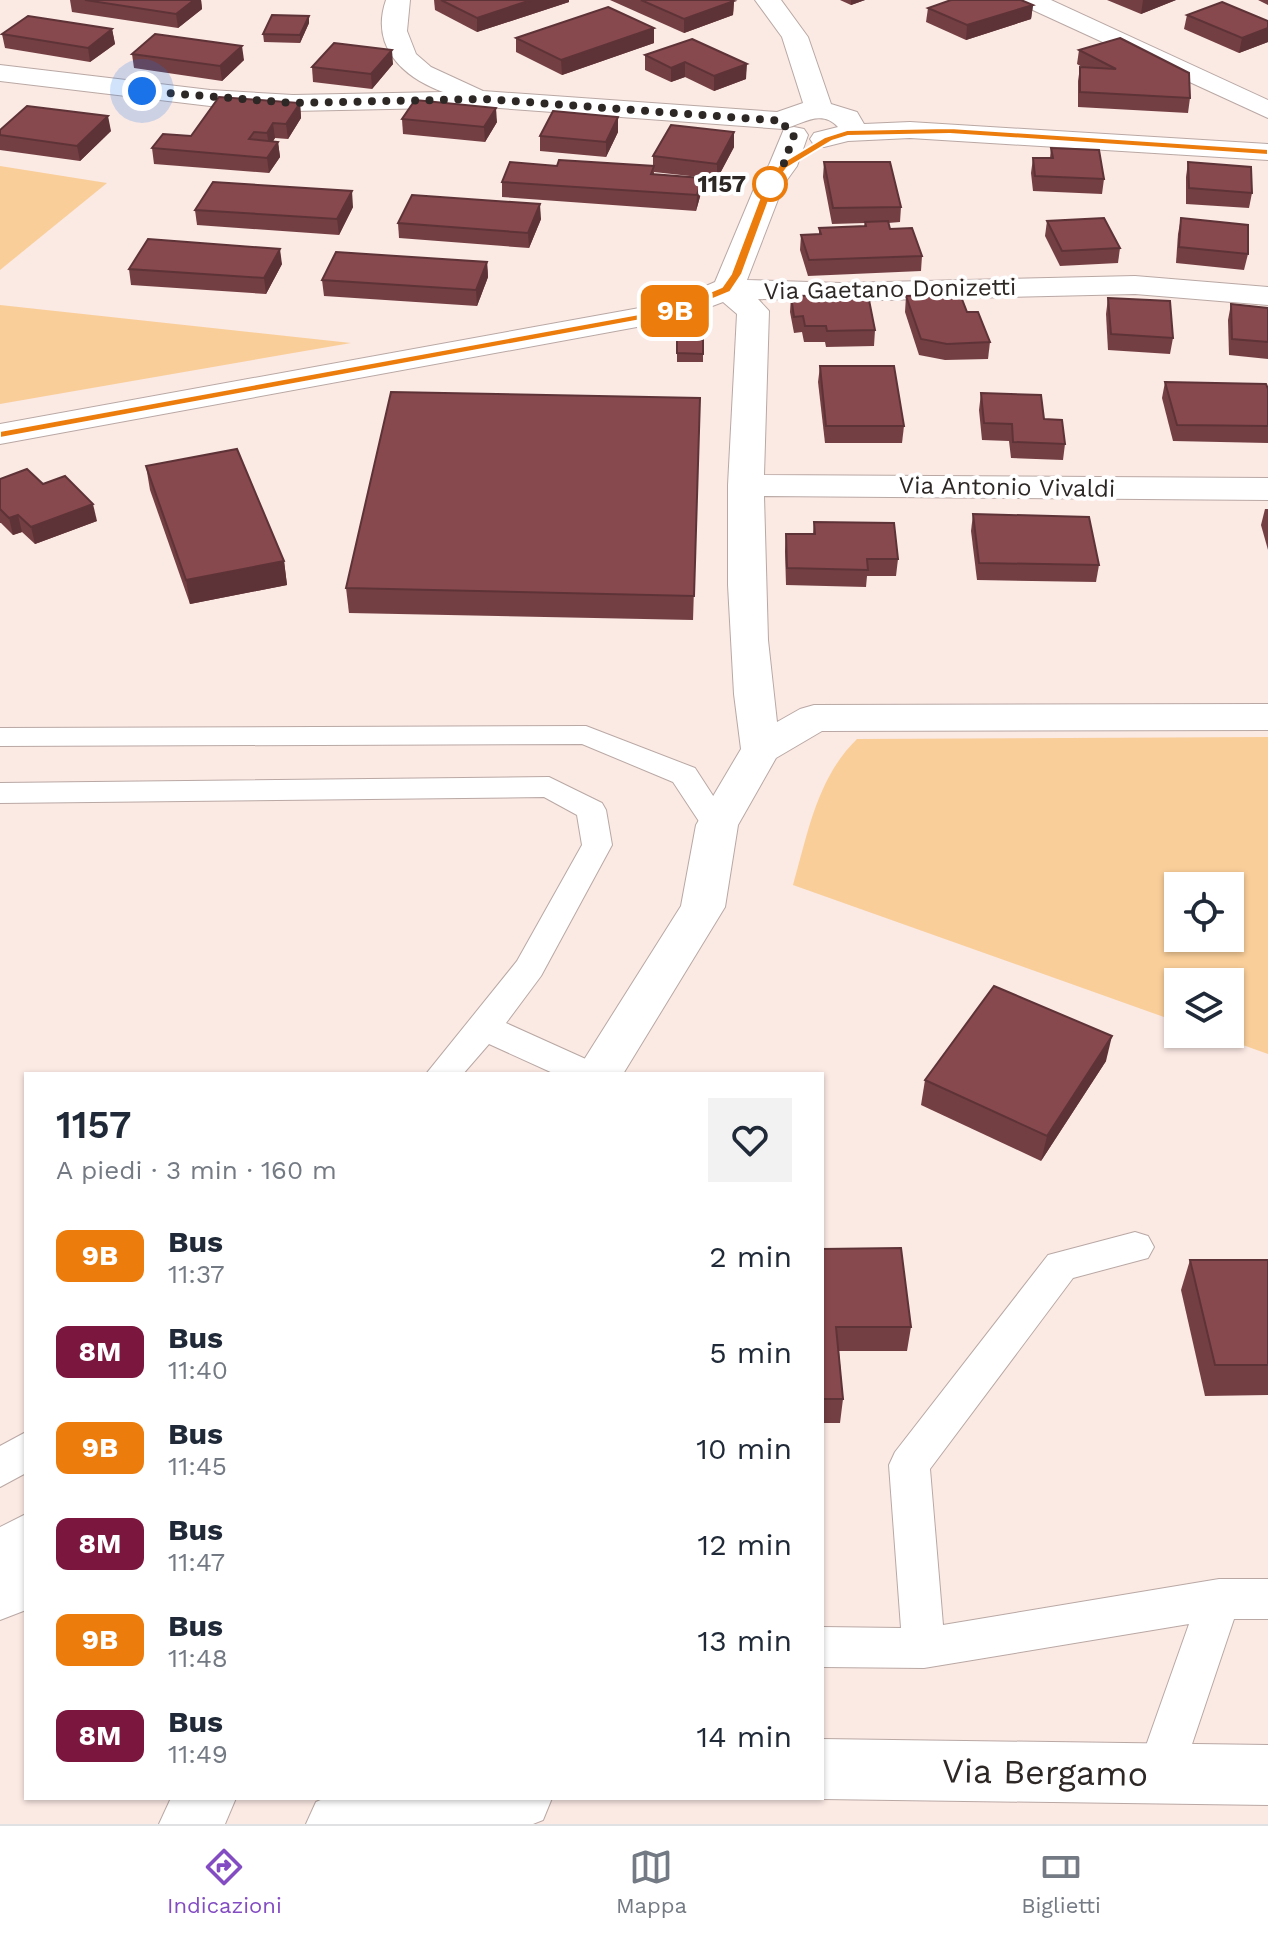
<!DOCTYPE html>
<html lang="it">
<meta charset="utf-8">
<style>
:root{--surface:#fff;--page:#f2f2f3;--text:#1f2937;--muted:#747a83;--line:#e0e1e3;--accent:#834cc3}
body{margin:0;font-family:"Work Sans",sans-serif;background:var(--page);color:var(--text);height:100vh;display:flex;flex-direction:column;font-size:30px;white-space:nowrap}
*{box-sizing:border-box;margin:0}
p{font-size:26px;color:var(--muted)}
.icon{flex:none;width:44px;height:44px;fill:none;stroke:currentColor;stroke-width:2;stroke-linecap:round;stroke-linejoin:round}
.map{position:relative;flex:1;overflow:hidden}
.drawer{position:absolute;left:24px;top:1072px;width:800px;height:728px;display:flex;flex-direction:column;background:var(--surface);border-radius:0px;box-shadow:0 2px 6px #0004}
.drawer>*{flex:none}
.badge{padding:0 16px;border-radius:12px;font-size:28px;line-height:52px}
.tools{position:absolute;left:1164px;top:872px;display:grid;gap:16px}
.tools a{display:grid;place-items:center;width:80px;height:80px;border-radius:0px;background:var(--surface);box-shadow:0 2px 6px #0004;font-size:40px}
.you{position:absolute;width:40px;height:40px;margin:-20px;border:6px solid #fff;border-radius:50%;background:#1a73e8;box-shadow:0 0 0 12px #1a73e833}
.map>.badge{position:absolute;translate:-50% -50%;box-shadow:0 0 0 4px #fff}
.round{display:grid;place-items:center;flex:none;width:84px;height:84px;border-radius:0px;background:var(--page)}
.headline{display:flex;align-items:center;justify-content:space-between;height:136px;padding:0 32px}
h1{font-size:38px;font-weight:600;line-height:60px}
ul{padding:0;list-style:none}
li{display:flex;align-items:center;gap:24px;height:96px;padding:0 32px}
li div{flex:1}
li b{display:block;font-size:30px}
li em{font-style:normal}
li .badge{min-width:88px;font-weight:700;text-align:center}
.menu{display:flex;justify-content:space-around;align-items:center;height:112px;border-top:2px solid var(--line);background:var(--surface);font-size:22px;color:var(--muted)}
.menu a{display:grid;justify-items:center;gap:4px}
.menu .current{color:var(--accent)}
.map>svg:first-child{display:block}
.green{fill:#f9ce99;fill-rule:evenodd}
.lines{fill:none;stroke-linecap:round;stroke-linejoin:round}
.service-casing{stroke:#b9a8a4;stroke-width:2}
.minor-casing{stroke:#b9a8a4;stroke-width:2}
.secondary-casing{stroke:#b9a8a4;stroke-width:2}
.service{fill:#fff;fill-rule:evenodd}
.minor{fill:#fff;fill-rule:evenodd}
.secondary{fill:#fff;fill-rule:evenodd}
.wall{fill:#743f43}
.shaded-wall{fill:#5e3337}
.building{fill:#87494e;stroke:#5e3337;stroke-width:2}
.line{fill:#ec7c0c;stroke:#fff;stroke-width:2}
.walk{stroke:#2d2725;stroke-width:8;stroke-dasharray:0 14.4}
.stop-dot{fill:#fff;stroke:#ec7c0c;stroke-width:4}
.labels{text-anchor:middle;stroke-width:8;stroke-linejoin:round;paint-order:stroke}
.far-stop-label{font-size:24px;font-weight:bold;fill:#2d2725;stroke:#fff;text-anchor:end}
.far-street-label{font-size:24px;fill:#2d2725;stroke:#fff}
.near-street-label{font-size:34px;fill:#2d2725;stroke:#fff}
</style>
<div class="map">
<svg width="1268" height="1824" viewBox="0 0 1268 1824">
<rect width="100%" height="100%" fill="#fbe9e4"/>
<g class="green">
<polygon points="0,166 107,183 0,270"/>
<polygon points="0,305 351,343 0,404"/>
<path d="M1268,737v317l-56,-20h18v-52h-52v40l-385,-137c15,-52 24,-107 64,-146zM1230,886v52h-52v-52z"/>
</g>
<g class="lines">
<g class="service-casing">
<g id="service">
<polygon points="586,726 695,768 732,825 728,832 717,835 706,832 673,782 582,744 0,746 0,728"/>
<polygon points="549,777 602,803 606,810 612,845 541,976 506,1023 599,1065 604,1074 555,1074 489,1044 463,1074 426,1074 517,961 582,845 577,815 544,797 0,803 0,783"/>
<polygon points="1135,1232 1148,1236 1154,1247 1148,1258 1073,1278 930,1469 943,1625 1219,1579 1268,1579 1268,1619 1234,1619 1182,1774 1175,1790 1159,1796 1143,1790 1136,1774 1189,1624 924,1668 822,1667 822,1627 901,1628 889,1465 895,1452 1048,1255"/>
<polygon points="26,1432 26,1473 0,1487 0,1446"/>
</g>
</g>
<g class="minor-casing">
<g id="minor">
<path d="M386,0h24l-3,31 9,23 15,13 52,24 294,21 26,-9 -21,-66 -27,-37h26l27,37 23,67 26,8 7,12 46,-2 358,22v16l-358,-22 -62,3 -24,6 -10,-2 -4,-6 4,-6 24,-6c-17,-19 -37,-2 -55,2l-298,-22 -192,4 -83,-5 -210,-25v-16l210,25 83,5 150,-3c-41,-15 -73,-46 -57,-92z"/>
<polygon points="1019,0 1051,0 1268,100 1268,118 1022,5"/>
<polygon points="794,127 804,129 808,135 797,166 784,184 747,280 841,283 1135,276 1268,287 1268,305 1135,294 841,301 758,299 769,311 764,475 1268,478 1268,500 764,496 768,640 777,722 800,709 814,705 1268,704 1268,730 822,731 776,758 738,825 725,907 623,1074 575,1074 681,906 696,825 741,749 734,694 728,585 728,485 737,314 723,302 675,320 0,444 0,424 667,303 715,282 756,184 769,165 784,129"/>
<polygon points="26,1514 26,1577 0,1590 0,1527"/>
</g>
</g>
<g class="secondary-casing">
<g id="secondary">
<polygon points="26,1556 26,1610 0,1620 0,1566"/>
<polygon points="822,1739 1268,1745 1268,1805 822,1799 819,1798 822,1798"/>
<polygon points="171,1798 236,1798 225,1824 159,1824"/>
<polygon points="325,1798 552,1798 543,1820 533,1824 306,1824 316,1802"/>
</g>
</g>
<use href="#service" class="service"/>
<use href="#minor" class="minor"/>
<use href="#secondary" class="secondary"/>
</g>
<g class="wall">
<polygon points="70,0 201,0 202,9 178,28 72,12"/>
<polygon points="434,0 569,0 569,2 477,32 435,10"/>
<polygon points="610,0 730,0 734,1 733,15 684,33"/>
<polygon points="840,0 865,0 851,5"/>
<polygon points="1107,0 1176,0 1141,14"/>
<polygon points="1258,0 1268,0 1268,5"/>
<polygon points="1033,5 1031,19 966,40 926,22 928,8"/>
<polygon points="1187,15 1268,21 1268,42 1239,53 1184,29"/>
<polygon points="309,23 300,43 264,42 263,34"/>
<polygon points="654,28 654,43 562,75 516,52 516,38"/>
<polygon points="112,29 115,44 90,62 5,48 2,34"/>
<polygon points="692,39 746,79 714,91 685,77 671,82 645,70 645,55"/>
<polygon points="1079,50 1190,98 1188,113 1078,107 1078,81 1080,67 1082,67 1077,64"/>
<polygon points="132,54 244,60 222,81 134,68"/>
<polygon points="393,64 372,89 313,82 312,67"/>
<polygon points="300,103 301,118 288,139 275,138 273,141 278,142 280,157 269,173 154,164 152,148"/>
<polygon points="618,117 618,132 606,157 540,151 540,136"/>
<polygon points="402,119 497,122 485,142 403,134"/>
<polygon points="0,130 111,131 80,161 0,150"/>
<polygon points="734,132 734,147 717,179 654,172 654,175 701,193 696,211 502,197 502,182 557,166 653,166 653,156"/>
<polygon points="1051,148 1104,179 1102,194 1033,191 1031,173 1033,158 1050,158"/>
<polygon points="824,162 901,207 900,222 888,223 890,229 922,256 921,271 808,276 800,250 801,235 819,234 819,228 864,226 865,223 832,224 823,177"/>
<polygon points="1188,162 1252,193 1249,208 1186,204 1186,177"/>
<polygon points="353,207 339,235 197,225 195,210"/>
<polygon points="1181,218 1248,254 1244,270 1176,263 1178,234"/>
<polygon points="541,219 529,248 399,238 398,223"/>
<polygon points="1047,221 1120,248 1118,263 1060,266 1045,236"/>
<polygon points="487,262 488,277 477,306 324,296 322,280"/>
<polygon points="282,264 266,294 131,285 129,269"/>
<polygon points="791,296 875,330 874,346 826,347 825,342 804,342 802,332 794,333 790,312"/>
<polygon points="906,296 967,312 990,342 988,359 945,360 919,355 905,312"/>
<polygon points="1108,298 1173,338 1170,354 1108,350 1106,314"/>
<polygon points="1231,304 1268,308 1268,359 1229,355 1228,320"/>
<polygon points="677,339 703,340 703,362 677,362"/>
<polygon points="820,366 904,426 902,443 825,443 818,382"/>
<polygon points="1165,382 1268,389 1268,443 1173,441 1162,398"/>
<polygon points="981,393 1044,419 1065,444 1063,460 1011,458 1009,441 982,440 979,410"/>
<polygon points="700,398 693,620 349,613 346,588"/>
<polygon points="146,466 284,561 287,585 190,604 150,490"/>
<polygon points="0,479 43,484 97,521 35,544 22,532 13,535 1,523 0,523"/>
<polygon points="1265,509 1268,509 1268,550 1261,525"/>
<polygon points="973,514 1099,565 1096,582 977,580 971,531"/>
<polygon points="814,522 898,559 896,576 867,576 866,587 786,585 785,551 786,534 813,534"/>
<polygon points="1106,1061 1041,1161 921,1105 925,1080"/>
<polygon points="822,1249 911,1327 907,1351 839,1351 843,1399 840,1423 822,1423"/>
<polygon points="1190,1260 1268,1260 1268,1395 1205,1396 1181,1290"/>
</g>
<g class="shaded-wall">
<polygon points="194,0 201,0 202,9 178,28 176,14"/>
<polygon points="531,0 569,0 569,2 477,32 477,18"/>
<polygon points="851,0 865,0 851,5"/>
<polygon points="1143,0 1176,0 1141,14"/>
<polygon points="734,1 733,15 684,33 684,19"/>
<polygon points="1033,5 1031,19 966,40 967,25"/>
<polygon points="309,16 309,23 300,43 300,35"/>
<polygon points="654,28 654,43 562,75 561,60"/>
<polygon points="1268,28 1268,42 1239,53 1242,38"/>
<polygon points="112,29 115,44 90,62 88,48"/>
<polygon points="242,46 244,60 222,81 220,66"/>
<polygon points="392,50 393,64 372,89 371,74"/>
<polygon points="685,62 685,77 671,82 671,68"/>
<polygon points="747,64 746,79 714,91 714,76"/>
<polygon points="300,103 301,118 288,139 286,124"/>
<polygon points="496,108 497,122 485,142 484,127"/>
<polygon points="108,116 111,131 80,161 77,146"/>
<polygon points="618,117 618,132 606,157 606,142"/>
<polygon points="273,123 275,138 269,148 267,133"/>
<polygon points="734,132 734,147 717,179 717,164"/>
<polygon points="278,142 280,157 269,173 267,158"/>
<polygon points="702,178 701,193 696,211 697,195"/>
<polygon points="352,191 353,207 339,235 337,219"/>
<polygon points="540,204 541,219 529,248 528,233"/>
<polygon points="280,249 282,264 266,294 264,278"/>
<polygon points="487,262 488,277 477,306 476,290"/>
<polygon points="93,504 97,521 35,544 31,527"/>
<polygon points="18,515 22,532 13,535 9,518"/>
<polygon points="284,561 287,585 190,604 186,580"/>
<polygon points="1112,1036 1106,1061 1041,1161 1047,1136"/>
</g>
<g class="building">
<polygon points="85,0 194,0 176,14"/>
<polygon points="441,0 531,0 477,18"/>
<polygon points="641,0 730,0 734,1 684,19"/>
<polygon points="951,0 1021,0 1033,5 967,25 928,8"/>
<polygon points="1222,2 1268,21 1268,28 1242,38 1187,15"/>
<polygon points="608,7 654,28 561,60 516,38"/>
<polygon points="272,15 309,16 300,35 263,34"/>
<polygon points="28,16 112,29 88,48 2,34"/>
<polygon points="155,34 242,46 220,66 132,54"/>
<polygon points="1120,38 1189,73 1190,98 1080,92 1080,67 1116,69 1079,50"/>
<polygon points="692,39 747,64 714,76 685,62 671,68 645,55"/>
<polygon points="334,43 392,50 371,74 312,67"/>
<polygon points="219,97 300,103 286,124 273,123 267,133 254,132 249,139 278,142 267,158 152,148 163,134 191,136"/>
<polygon points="415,100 496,108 484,127 402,119"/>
<polygon points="27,106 108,116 77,146 0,135 0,130"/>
<polygon points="553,111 618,117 606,142 540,136"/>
<polygon points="671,125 734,132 717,164 653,156"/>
<polygon points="1051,148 1099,150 1104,179 1035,176 1033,158 1053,158"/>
<polygon points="559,160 654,166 651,174 702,178 697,195 502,182 510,162 557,166"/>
<polygon points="824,162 890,162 901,207 833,208"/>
<polygon points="1188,162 1251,167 1252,193 1189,188"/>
<polygon points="213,182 352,191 337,219 195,210"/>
<polygon points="412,195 540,204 528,233 398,223"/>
<polygon points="1104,218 1120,248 1062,251 1047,221"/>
<polygon points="1181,218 1248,225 1248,254 1179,247"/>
<polygon points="888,221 890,229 912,228 922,256 809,260 801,235 821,234 819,228 866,226 865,222"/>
<polygon points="148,239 280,249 264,278 129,269"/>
<polygon points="336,252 487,262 476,290 322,280"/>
<polygon points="960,294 967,312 978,312 990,342 947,344 921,339 906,296"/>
<polygon points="868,295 875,330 827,331 826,326 805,326 803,316 794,317 791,296"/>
<polygon points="1108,298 1170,301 1173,338 1111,334"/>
<polygon points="1231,304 1268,308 1268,342 1232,339"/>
<polygon points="677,339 703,340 703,354 677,353"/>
<polygon points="820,366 894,366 904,426 826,426"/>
<polygon points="1165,382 1266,384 1268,389 1268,426 1177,425"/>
<polygon points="391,392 700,398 694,596 346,588"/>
<polygon points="981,393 1041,395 1044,419 1062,420 1065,444 1013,442 1012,424 984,423"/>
<polygon points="237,449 284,561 186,580 146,466"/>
<polygon points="27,469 43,484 65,476 93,504 31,527 18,515 9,518 0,509 0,479"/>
<polygon points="973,514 1089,517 1099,565 979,563"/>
<polygon points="814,522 894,523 898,559 867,559 868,570 787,568 786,534 815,534"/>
<polygon points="994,986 1112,1036 1047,1136 925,1080"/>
<polygon points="901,1248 911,1327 836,1327 843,1399 822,1399 822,1249"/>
<polygon points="1190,1260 1268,1260 1268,1365 1215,1365"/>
</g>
<polygon class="line" points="950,128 1268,149 1268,155 950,134 848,136 832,141 787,168 775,184 742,274 730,292 679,313 0,438 0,431 672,308 722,287 731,274 765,184 780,164 825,137 847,130"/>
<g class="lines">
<polyline class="walk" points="142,91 293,103 485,99 783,121 787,131 794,135 783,166 770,184"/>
</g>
<circle class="stop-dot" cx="770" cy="184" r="16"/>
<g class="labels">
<g class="far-stop-label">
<text x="746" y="192">1157</text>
</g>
<g class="far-street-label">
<text transform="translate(890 289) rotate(-1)" y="8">Via Gaetano Donizetti</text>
<text transform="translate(1007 487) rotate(1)" y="8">Via Antonio Vivaldi</text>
</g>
<g class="near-street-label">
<text transform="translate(1045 1772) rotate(1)" y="12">Via Bergamo</text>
</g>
</g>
</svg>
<div class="tools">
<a><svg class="icon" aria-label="locate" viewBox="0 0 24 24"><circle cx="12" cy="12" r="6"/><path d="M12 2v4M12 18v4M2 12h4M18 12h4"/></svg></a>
<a><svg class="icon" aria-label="layers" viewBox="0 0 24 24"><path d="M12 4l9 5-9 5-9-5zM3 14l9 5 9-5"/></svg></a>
</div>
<div class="you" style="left:142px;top:91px"></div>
<b class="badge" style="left:675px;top:311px;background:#ec7c0c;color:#fff">9B</b>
<section class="drawer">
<div class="headline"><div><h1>1157</h1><p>A piedi · 3 min · 160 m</p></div><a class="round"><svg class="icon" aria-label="heart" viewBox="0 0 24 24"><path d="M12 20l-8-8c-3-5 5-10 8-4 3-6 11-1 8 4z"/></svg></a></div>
<ul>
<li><span class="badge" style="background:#ec7c0c;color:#fff">9B</span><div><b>Bus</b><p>11:37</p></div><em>2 min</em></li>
<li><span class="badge" style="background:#7b163e;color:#fff">8M</span><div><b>Bus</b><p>11:40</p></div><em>5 min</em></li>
<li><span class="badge" style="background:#ec7c0c;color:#fff">9B</span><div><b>Bus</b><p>11:45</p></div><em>10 min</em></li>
<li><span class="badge" style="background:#7b163e;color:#fff">8M</span><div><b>Bus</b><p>11:47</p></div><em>12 min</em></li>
<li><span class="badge" style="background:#ec7c0c;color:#fff">9B</span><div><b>Bus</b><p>11:48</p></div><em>13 min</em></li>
<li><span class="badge" style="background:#7b163e;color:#fff">8M</span><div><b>Bus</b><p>11:49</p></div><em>14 min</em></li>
</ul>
</section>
</div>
<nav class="menu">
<a class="current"><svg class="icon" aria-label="directions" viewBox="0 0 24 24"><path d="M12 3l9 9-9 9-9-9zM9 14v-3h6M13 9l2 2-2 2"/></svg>Indicazioni</a>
<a><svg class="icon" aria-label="map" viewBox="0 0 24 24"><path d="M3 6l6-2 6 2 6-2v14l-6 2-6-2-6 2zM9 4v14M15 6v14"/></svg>Mappa</a>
<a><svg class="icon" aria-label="tickets" viewBox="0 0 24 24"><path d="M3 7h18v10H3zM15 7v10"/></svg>Biglietti</a>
</nav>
